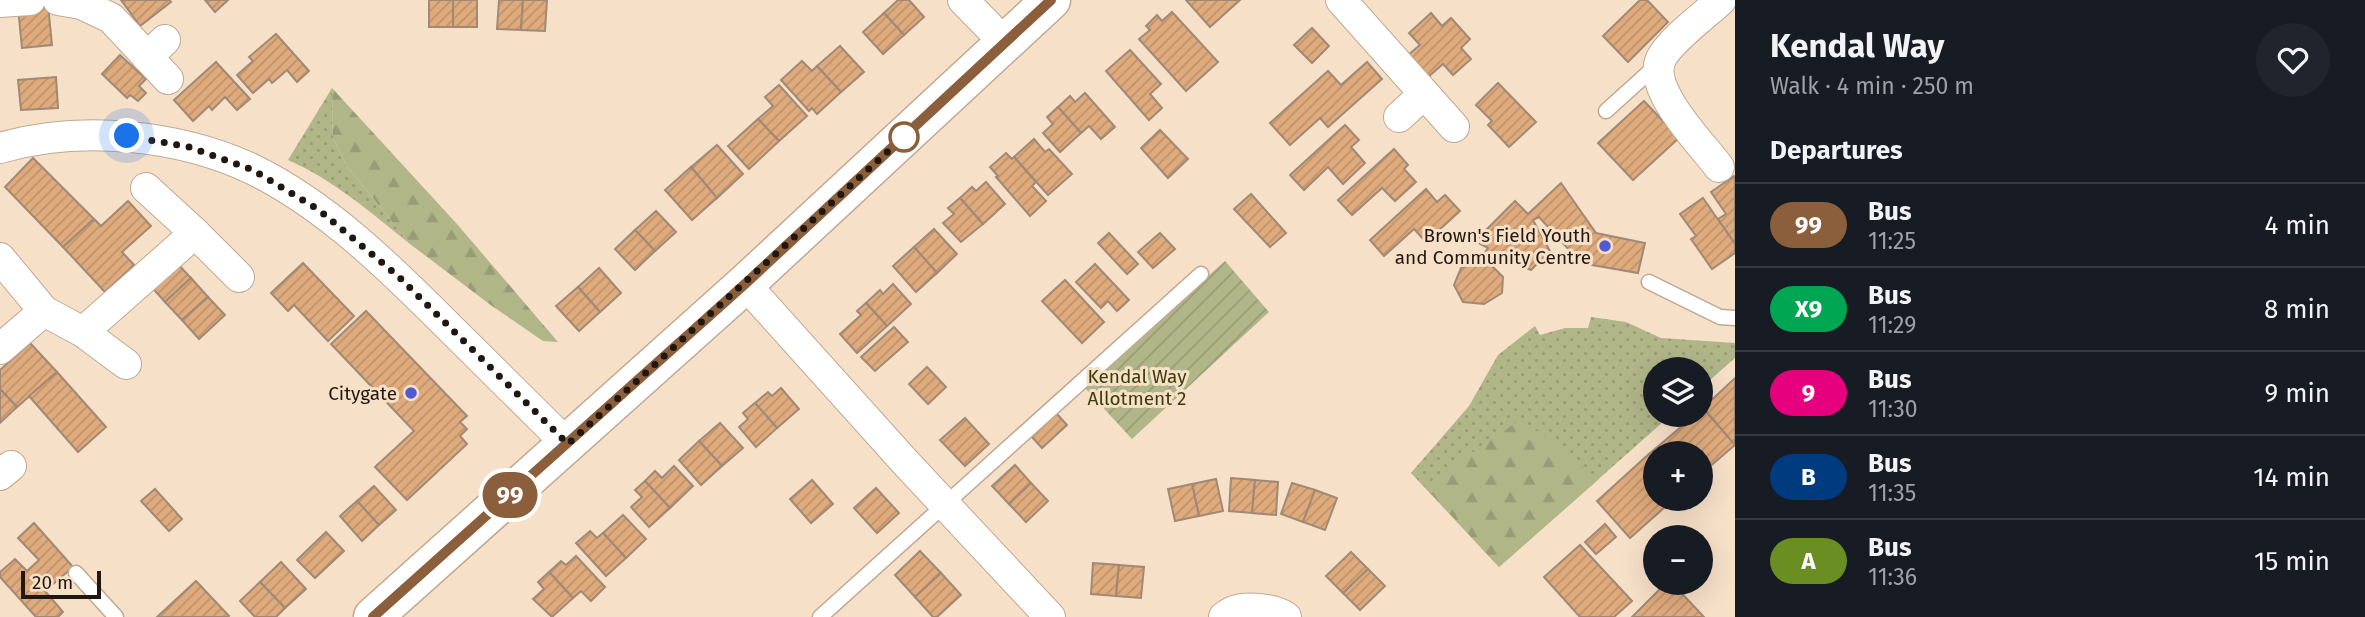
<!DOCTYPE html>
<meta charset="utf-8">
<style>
:root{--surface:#171b24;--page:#20242c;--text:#f1f3f6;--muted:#9ea1a6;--line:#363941}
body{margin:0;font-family:"Fira Sans",sans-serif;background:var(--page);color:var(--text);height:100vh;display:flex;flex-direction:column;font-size:26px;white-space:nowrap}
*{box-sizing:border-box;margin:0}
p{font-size:23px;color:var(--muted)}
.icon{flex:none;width:38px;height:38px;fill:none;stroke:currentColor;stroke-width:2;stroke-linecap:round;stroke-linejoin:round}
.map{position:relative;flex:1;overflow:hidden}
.details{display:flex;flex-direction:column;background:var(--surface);width:630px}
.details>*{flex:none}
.badge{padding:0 14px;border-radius:23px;font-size:24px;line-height:46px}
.tools{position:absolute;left:1643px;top:357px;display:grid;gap:14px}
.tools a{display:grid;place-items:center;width:70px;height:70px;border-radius:50%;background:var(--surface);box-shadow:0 7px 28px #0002;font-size:35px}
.scale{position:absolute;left:21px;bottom:18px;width:80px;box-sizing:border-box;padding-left:7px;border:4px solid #201810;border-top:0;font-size:19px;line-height:24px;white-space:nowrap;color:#201810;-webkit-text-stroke:5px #f7e0c8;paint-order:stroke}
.you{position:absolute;width:35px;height:35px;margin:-18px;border:5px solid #fff;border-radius:50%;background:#1a73e8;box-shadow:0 0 0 10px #1a73e833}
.map>.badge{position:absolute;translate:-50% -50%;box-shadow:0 0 0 4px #fff}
h2{padding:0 35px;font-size:26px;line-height:63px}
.round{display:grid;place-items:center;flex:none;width:74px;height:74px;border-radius:37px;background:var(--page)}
.summary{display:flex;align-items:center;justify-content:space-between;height:119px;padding:0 35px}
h1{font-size:33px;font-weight:700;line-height:52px}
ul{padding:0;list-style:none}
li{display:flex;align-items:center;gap:21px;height:84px;padding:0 35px;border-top:2px solid var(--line)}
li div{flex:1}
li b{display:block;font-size:26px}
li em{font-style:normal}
li .badge{min-width:77px;font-weight:700;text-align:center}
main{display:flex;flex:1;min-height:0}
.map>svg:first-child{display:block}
.grass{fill:url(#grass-dots)}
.forest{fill:url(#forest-firs)}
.garden{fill:url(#garden-furrows)}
.building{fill:url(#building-hatch);stroke:#a08976;stroke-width:2}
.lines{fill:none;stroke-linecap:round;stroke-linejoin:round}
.lane-casing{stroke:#bfa993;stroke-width:17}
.street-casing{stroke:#bfa993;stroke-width:32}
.primary-casing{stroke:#bfa993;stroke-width:41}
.lane{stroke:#fff;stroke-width:14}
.street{stroke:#fff;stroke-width:30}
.primary{stroke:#fff;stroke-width:38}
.line-casing{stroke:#fff;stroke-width:16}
.line{stroke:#8b5e3c;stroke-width:10}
.walk{stroke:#201810;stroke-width:7;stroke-dasharray:0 12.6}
.stop-dot{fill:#fff;stroke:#8b5e3c;stroke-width:3.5}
.poi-dot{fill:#505bd1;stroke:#f7e0c8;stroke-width:2.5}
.labels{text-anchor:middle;stroke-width:6;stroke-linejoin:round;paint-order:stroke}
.poi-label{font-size:19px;fill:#201810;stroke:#f7e0c8;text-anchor:end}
.park-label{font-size:19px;fill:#393d09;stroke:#f7e0c8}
</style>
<main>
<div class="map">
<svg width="1735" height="617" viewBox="0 0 1735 617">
<defs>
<pattern id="grass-dots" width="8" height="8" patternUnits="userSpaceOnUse" patternTransform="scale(1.75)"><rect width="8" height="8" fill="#b1b689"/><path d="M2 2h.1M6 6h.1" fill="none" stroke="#989c75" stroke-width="1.8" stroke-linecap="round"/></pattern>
<pattern id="forest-firs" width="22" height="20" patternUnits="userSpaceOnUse" patternTransform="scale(1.75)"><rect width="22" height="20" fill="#b1b689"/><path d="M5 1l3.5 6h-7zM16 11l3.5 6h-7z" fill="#989c75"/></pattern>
<pattern id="garden-furrows" width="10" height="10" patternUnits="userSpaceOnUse" patternTransform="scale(1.75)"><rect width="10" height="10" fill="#b1b689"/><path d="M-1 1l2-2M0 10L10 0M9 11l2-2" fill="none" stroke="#989c75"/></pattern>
<pattern id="building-hatch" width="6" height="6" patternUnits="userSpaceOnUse" patternTransform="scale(1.75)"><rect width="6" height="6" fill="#dfab7d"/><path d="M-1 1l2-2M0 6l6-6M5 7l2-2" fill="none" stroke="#bf926b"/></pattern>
</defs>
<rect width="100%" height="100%" fill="#f7e0c8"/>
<g class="grass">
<path d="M332,88l1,50 13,27 64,79c-40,-32 -76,-64 -122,-84z"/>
<polygon points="1591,317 1626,322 1661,338 1735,343 1735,358 1701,388 1701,369 1656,369 1656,415 1671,415 1499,567 1411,473 1469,406 1498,355 1535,326 1540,335 1565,328 1588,328"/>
</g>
<g class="forest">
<polygon points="332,88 457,224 558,342 543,341 492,306 410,244 346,165 333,138"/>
<polygon points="1521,419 1599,479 1499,567 1424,486"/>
</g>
<polygon class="garden" points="1225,261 1269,312 1132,439 1084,387"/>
<g class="building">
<polygon points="121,0 169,0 171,2 140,26"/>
<polygon points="205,0 228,0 215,12"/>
<rect x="429" y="0" width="24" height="27"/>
<rect x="453" y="0" width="24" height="27"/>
<polygon points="499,0 523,0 521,30 497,29"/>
<polygon points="523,0 547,0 545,31 521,30"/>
<polygon points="898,0 909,0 924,17 904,35 884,13"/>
<polygon points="1186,0 1240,0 1210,27"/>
<polygon points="1640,0 1647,0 1668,22 1628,62 1603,36"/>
<polygon points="48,5 52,45 22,48 18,8"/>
<polygon points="1172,12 1218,62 1186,91 1139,39 1150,30 1146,26 1157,15 1162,21"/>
<polygon points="884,13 904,35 883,54 863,32"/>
<polygon points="1431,13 1442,26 1451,18 1470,39 1461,48 1471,59 1453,75 1443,64 1428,77 1408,55 1420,45 1409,33"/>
<polygon points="1312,28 1329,46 1312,63 1294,45"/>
<polygon points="276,34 309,71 297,82 287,70 272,83 269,79 253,93 237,75 253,61 249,57"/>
<polygon points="840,46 864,72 841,92 817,66"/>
<polygon points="1130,50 1161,84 1150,94 1162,108 1149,120 1106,71"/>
<polygon points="120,55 146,79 139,86 146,93 138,101 130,95 127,98 102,74"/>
<polygon points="802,61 812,71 817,66 841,92 817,114 812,108 809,111 781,80"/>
<polygon points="216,62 250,99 237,110 225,97 212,110 209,106 193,121 174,100"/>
<polygon points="1367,62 1382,79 1328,127 1320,118 1290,145 1270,123 1328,71 1341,85"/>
<polygon points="56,77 58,108 21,110 18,80"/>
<polygon points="1498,83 1536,122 1509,147 1488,125 1492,121 1476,105"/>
<polygon points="779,85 807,116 779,141 758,119 773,106 765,97"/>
<polygon points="1085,93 1115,127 1101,139 1089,126 1081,133 1058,107 1070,96 1075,102"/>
<polygon points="1644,101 1679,138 1633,180 1598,143"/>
<polygon points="1058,107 1081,133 1060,152 1043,133 1053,124 1047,117"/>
<polygon points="758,119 779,141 749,169 728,146"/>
<polygon points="1345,125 1359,140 1351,147 1365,163 1343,184 1328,167 1304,190 1290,175"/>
<polygon points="1160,130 1188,159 1168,178 1141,148"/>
<polygon points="1034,139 1045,152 1049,149 1072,174 1048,195 1014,157"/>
<polygon points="717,145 743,174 717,198 691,167"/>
<polygon points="1394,149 1408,165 1404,169 1416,182 1395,201 1382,188 1352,215 1338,200"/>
<polygon points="1006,153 1012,159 1014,157 1036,182 1032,186 1046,201 1030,216 996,177 998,176 990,167"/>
<polygon points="33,158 94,219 63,247 5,187"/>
<polygon points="691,167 717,198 692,220 665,190"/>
<polygon points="1734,176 1735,177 1735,244 1718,219 1726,214 1711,192"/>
<polygon points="986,182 1005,204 983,224 960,198 972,187 976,191"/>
<polygon points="1561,183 1596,233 1645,243 1638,273 1581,263 1539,217 1533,220 1550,251 1531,270 1498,255 1489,263 1503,277 1502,293 1484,304 1463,302 1454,285 1461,268 1481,258 1488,248 1475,241 1515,201 1528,214"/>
<polygon points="1426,189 1437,202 1445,195 1460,211 1426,242 1414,229 1384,256 1370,240"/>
<polygon points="1251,194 1286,233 1270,247 1234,209"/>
<polygon points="960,198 983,224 961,242 943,223 954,214 948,208"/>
<polygon points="1703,198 1735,244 1735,253 1712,269 1691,239 1696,236 1680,214"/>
<polygon points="128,201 151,226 122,252 134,265 105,292 63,247 94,219 101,226"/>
<polygon points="656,211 676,232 655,251 635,230"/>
<polygon points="934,229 957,254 937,273 914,247"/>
<polygon points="635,230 655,251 635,270 615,249"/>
<polygon points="1109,233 1138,264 1127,274 1098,243"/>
<polygon points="1160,233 1175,249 1153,268 1138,252"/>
<polygon points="914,247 937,273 916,292 893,266"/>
<polygon points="174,260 191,278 165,302 149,284"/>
<polygon points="303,263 354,316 328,341 294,305 288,311 271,293"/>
<polygon points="1095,264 1129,300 1117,311 1108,301 1101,308 1076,282"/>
<polygon points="599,268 621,293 600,312 578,287"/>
<polygon points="191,278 208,297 182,320 165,302"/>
<polygon points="1065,280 1104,322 1082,343 1042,301"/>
<polygon points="893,284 911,304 887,326 866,303 880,290 883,294"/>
<polygon points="578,287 600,312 579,331 556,306"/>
<polygon points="208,297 225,315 199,339 182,320"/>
<polygon points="866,303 887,326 857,353 840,334 861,315 857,311"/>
<polygon points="366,311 467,416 460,422 467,429 460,436 467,444 407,500 375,467 414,431 331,344"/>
<polygon points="894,327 908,342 875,371 861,357"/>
<polygon points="30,343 57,372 17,407 0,389 0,370"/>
<polygon points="927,367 946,387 928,404 909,384"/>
<polygon points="57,372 106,427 78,452 29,396"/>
<polygon points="1735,378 1735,445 1703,408"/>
<polygon points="781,388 799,409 777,428 755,403 768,392 772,396"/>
<polygon points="0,389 17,407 0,423"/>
<polygon points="755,403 777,428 756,447 739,427 748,419 743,413"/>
<polygon points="1703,408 1735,445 1701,474 1701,453 1656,453 1656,461 1649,454 1695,415 1701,415"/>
<polygon points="1056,413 1067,425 1042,448 1031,436"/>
<polygon points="965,418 989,444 965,466 940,440"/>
<polygon points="720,423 743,448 722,466 699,441"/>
<polygon points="699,441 722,466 701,485 679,460"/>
<polygon points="1649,454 1656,461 1656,499 1674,499 1630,538 1597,501"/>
<polygon points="1015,465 1031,483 1009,504 992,486"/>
<polygon points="674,466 693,486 670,508 645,481 655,471 662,478"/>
<polygon points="1231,478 1255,480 1252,513 1229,511"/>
<polygon points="1216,479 1223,511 1199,516 1192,484"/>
<polygon points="812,480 833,504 811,523 790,499"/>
<polygon points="1255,480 1278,482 1276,515 1252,513"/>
<polygon points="645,481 670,508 649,527 631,507 642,497 635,490"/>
<polygon points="1031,483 1048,501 1026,522 1009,504"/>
<polygon points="1292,483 1315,490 1303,522 1281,514"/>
<polygon points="1192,484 1199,516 1175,521 1168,489"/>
<polygon points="374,486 396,510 379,525 357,501"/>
<polygon points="876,488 899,513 877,533 854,508"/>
<polygon points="155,489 182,519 169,531 141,501"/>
<polygon points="1315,490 1337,498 1325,530 1303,522"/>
<polygon points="357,501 379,525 362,541 340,516"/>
<polygon points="623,515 646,539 626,558 603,533"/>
<polygon points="34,523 73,567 45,591 63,612 58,617 36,617 0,577 0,572 15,559 27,571 39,560 18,538"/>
<polygon points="1605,524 1616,537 1596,554 1585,542"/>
<polygon points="590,531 597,538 603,533 626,558 606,576 576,543"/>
<polygon points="326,532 344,551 315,578 297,560"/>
<polygon points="1580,545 1632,601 1614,617 1580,617 1544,577"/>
<polygon points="920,551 941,573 915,597 895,575"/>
<polygon points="1351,552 1368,569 1343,593 1326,576"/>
<polygon points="576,556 605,587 591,601 581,591 573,598 549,572 561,561 566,565"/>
<polygon points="281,562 306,589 285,608 260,582"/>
<polygon points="1093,563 1119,565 1116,596 1091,594"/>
<polygon points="1119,565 1144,567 1141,598 1116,596"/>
<polygon points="1368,569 1385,586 1360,610 1343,593"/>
<polygon points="549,572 573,598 552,617 533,599 544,589 538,582"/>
<polygon points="941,573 961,595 937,617 933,617 915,597"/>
<polygon points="196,581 229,616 228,617 157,617"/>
<polygon points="260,582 285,608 276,617 255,617 240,601"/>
<polygon points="1666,583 1672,583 1704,617 1632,617"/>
</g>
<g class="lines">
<g class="lane-casing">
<g id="lane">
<polyline points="1606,111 1658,64"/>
<polyline points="1649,282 1720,317 1735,318"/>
<polyline points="76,573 116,617"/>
<polyline points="820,617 1201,274"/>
</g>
</g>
<g class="street-casing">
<g id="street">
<polyline points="58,0 81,4 111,18 168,79"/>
<polyline points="963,0 1005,43"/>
<polyline points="1341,0 1454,127"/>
<polyline points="0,2 30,0"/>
<polyline points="147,57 165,40"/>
<polyline points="1399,117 1424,94"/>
<path d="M0,148c79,-23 179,-14 254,22 73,36 136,98 193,155 40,40 81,80 121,120"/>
<path d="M1719,167c-17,-23 -75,-80 -57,-110 10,-18 43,-42 59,-57"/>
<polyline points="195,233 239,277"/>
<polyline points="0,258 44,311"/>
<polyline points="745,284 906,463 1050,617"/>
<polyline points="83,332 126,364"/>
<polyline points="0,349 44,311 83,332 195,233 146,188"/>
<polyline points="0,475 11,466"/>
<path d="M1224,617c3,-2 6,-5 10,-6 14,-5 40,-2 52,6"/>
</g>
</g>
<g class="primary-casing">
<polyline id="primary" points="373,617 745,284 1051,0"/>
</g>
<use href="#lane" class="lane"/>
<use href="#street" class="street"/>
<use href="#primary" class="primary"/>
</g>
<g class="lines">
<g class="line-casing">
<polyline id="line" points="373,617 745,284 1051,0"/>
</g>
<use href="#line" class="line"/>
<polyline class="walk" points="127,136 189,147 253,170 319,210 398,276 568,444 907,134 904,137"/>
</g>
<circle class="stop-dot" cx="904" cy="137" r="14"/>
<g class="poi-dot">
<circle cx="1605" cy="246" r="7"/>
<circle cx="411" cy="393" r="7"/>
</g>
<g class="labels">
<g class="poi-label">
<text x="1591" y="242">Brown's Field Youth<tspan x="1591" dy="22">and Community Centre</tspan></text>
<text x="397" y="400">Citygate</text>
</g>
<g class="park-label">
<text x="1137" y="383">Kendal Way<tspan x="1137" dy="22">Allotment 2</tspan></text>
</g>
</g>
</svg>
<div class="tools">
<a><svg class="icon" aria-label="layers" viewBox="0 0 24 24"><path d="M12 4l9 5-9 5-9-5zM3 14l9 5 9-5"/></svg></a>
<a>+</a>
<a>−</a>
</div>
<div class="scale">20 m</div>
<div class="you" style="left:127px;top:136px"></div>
<b class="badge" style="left:510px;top:495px;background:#8b5e3c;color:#fff">99</b>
</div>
<section class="details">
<div class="summary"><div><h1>Kendal Way</h1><p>Walk · 4 min · 250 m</p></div><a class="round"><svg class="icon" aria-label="heart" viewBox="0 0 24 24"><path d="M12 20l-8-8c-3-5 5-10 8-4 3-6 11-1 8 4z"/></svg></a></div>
<h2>Departures</h2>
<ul>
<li><span class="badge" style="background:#8b5e3c;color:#fff">99</span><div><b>Bus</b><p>11:25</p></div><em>4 min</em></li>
<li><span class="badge" style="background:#00a651;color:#fff">X9</span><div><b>Bus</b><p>11:29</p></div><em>8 min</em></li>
<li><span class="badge" style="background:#e6007e;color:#fff">9</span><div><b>Bus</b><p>11:30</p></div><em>9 min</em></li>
<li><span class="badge" style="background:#003b80;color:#fff">B</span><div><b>Bus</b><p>11:35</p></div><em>14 min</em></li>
<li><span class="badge" style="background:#6b8e23;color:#fff">A</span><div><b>Bus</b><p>11:36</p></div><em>15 min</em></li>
</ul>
</section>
</main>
